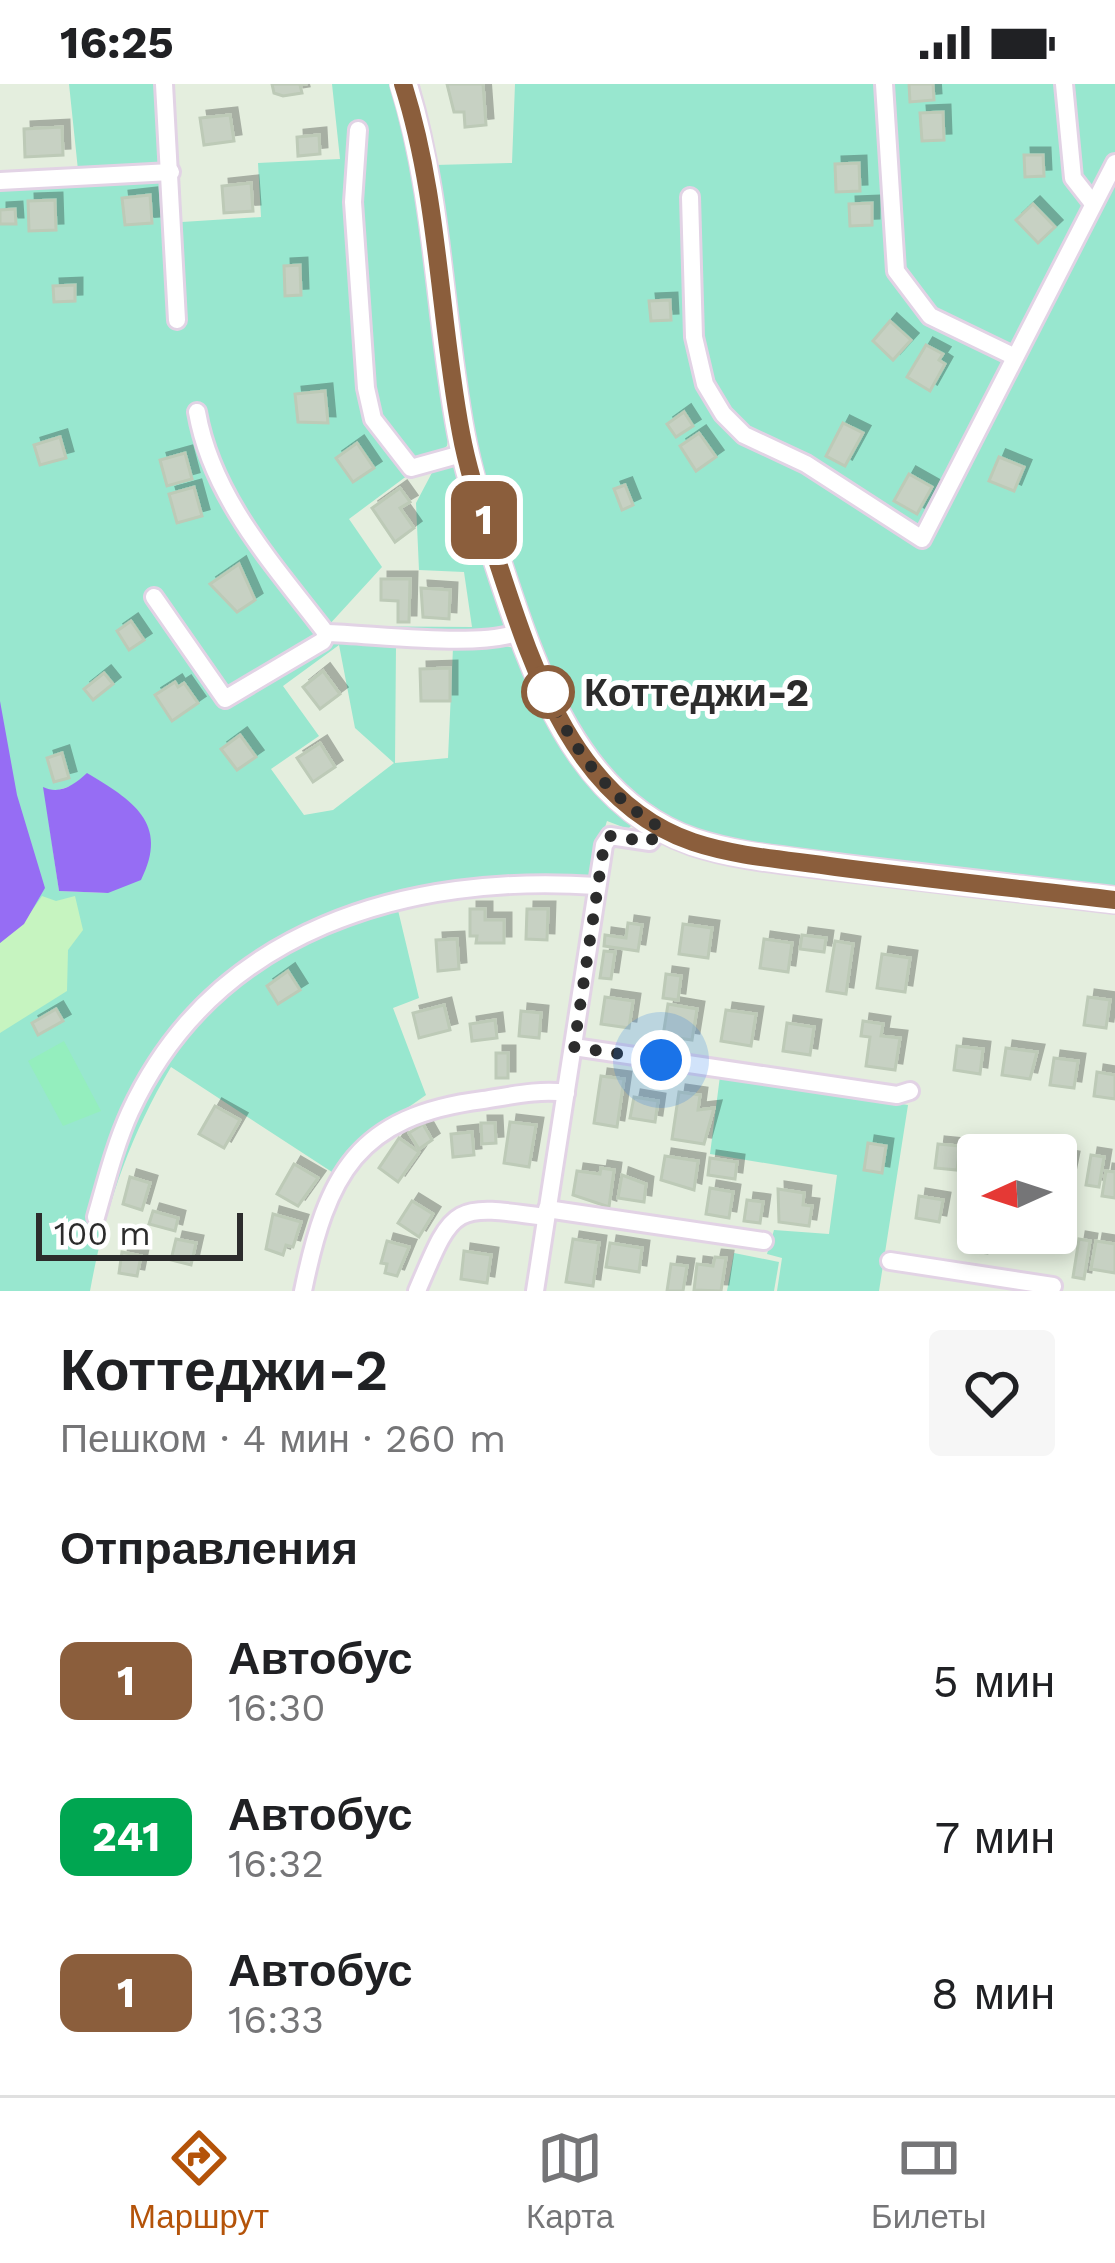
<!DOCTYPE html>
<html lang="ru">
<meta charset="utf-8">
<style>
:root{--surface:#fff;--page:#f6f6f6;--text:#202124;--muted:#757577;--line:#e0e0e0;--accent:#b45309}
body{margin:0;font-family:"Work Sans",sans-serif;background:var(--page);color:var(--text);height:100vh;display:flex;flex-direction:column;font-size:45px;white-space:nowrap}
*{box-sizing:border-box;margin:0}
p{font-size:39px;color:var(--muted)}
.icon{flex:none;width:66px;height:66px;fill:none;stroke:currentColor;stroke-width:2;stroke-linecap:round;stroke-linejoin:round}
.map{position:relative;height:1207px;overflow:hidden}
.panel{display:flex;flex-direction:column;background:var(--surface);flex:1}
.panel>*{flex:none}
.badge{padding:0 24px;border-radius:18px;font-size:42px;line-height:78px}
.needle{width:78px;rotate:267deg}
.tools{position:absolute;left:957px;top:1050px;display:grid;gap:24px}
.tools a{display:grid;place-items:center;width:120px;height:120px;border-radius:12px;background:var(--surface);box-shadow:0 6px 18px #0003;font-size:60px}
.scale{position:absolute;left:36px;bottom:30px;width:207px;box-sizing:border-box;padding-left:12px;border:6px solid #2c2c2c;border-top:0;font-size:33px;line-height:42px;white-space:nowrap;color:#2c2c2c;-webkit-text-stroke:9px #fff;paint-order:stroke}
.you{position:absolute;width:60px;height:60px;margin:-30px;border:9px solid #fff;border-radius:50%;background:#1a73e8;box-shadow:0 0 0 18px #1a73e833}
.map>.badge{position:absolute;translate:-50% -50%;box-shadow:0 0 0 6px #fff}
h2{padding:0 60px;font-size:45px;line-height:108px}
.round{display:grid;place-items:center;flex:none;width:126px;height:126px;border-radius:12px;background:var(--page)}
.headline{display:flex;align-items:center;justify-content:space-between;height:204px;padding:0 60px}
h1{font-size:57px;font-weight:600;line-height:90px}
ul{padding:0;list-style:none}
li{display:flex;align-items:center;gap:36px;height:156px;padding:0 60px}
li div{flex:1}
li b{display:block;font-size:45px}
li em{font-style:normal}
li .badge{min-width:132px;font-weight:700;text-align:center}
.status{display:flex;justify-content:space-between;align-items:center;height:84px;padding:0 60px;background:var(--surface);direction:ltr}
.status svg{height:33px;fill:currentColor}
.dock{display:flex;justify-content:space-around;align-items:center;height:168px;border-top:3px solid var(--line);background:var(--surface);font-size:33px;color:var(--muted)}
.dock a{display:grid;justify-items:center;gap:6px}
.dock .selected{color:var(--accent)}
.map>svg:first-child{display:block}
.green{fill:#98e7cf;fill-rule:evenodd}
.sand{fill:#c6f4c0}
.pitch{fill:#94eebe}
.water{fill:#966df4}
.building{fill:#c7d1c3;stroke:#bdcab7;stroke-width:3;filter:url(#shadow)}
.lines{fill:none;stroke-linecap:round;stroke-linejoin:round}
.street-casing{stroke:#e2d3e5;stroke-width:22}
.secondary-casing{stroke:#e2d3e5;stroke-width:30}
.street{stroke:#fff;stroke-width:16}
.secondary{stroke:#fff;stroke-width:24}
.line-casing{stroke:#fff;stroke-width:27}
.line{stroke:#8b5e3c;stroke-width:18}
.walk{stroke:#2c2c2c;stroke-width:12;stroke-dasharray:0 21.6}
.stop-dot{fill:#fff;stroke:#8b5e3c;stroke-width:6}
.labels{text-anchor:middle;stroke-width:10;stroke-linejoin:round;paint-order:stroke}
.stop-label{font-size:39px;font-weight:bold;fill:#2c2c2c;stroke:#fff;text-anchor:start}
</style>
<div class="status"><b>16:25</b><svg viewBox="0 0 49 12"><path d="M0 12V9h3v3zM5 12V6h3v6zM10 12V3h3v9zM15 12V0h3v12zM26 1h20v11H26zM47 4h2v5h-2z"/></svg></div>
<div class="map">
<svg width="1115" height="1207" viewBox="0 0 1115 1207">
<defs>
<filter id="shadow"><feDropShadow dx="7" dy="-7" stdDeviation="0" flood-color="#0004"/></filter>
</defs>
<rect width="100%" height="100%" fill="#e4eede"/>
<g class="green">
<path d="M69,0h105l8,138 79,-5 -3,-54 82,-4 -8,-75h59l26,86 32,263 -2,13 -98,73 33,48 -54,59 144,1 -8,-55 -45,-2 -3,-67 19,-36 13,-5 11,4 51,158 -20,20 26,4 70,131 46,46 -4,4 -21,-8 -18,55 -13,11 -61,-1 -118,20 22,92 -26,10 33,87 -69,48 -25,29 -161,-105c-43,72 -66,142 -81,224h-90v-1103l78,-18zM339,561l16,83 39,35 -61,47 -29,5 -33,-46 48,-33 -36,-50zM396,562l57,2 -5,110 -53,5zM74,701l34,108 -49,-2 -15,-103 8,4z"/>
<polygon points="515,0 1115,0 1115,811 772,769 666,739 603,684 550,598 471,363 435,81 512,79"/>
<polygon points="720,992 908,1021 879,1207 777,1207 782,1174 767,1170 774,1146 829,1150 837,1091 710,1070"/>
<polygon points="734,1169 779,1178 774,1207 727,1207"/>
</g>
<path class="sand" d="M42,812l14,5 19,-5 8,34 -15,20 -1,41 -67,42v-90c18,-14 30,-29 42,-47z"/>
<polygon class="pitch" points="64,957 101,1027 63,1042 28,977"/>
<g class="water">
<polygon points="0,617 17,711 45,804 24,840 0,859"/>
<path d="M87,689c45,27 83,50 54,107l-33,13 -49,-2 -16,-104c17,8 31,-2 44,-14z"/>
</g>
<g class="building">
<polygon points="272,0 307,0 300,1 302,9 283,12 274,9"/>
<polygon points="447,0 483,0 486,41 465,43 464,28 454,28"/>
<polygon points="909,0 933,0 934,16 910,18"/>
<polygon points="943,28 944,56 922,57 920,29"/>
<polygon points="230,31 234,57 204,61 200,34"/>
<polygon points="62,43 63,71 25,73 24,45"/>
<polygon points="319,51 320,70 298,72 297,53"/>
<polygon points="1024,71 1043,71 1044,92 1025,93"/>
<polygon points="859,79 860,107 836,108 835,80"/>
<polygon points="251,99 253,127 224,129 222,102"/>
<polygon points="150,111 152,139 125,141 122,114"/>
<polygon points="55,116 56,146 29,147 28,117"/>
<polygon points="872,119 872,141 850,142 849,120"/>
<polygon points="1033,120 1055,143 1038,159 1016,136"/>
<polygon points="15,125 16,140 0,140 0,126"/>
<polygon points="300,181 301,211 285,212 284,182"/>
<polygon points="75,201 75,217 54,218 53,202"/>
<polygon points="670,216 671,236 651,237 649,217"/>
<polygon points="890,237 911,256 893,276 873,257"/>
<polygon points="926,261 943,270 939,276 945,280 930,307 907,293"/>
<polygon points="325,307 328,339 298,338 295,310"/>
<polygon points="684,328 693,342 676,353 667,340"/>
<polygon points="843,339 863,349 845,382 826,372"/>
<polygon points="699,349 716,373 696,387 680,362"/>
<polygon points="60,353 66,374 40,381 34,361"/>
<polygon points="357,359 374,384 353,398 336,374"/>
<polygon points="185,369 192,395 167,402 160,376"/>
<polygon points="999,373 1024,383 1014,407 989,397"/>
<polygon points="909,390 932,403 917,430 894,417"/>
<polygon points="625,401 633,421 622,426 614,405"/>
<polygon points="194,403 202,432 177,439 169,410"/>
<polygon points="400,404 410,418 400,424 414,444 395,458 372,424"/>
<polygon points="239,480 255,516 237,528 210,500"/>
<polygon points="381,495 410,495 409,538 398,538 398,517 381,516"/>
<polygon points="421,504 450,506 449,535 423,533"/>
<polygon points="131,537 144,556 129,566 117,547"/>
<polygon points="450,584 450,617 421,617 420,585"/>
<polygon points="323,587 340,610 320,625 303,603"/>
<polygon points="104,589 113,600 93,616 84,605"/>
<polygon points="175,598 178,603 184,599 198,619 172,637 155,611"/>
<polygon points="240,651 256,673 237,686 221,665"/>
<polygon points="320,659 335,683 313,698 297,674"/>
<polygon points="62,669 69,694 54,698 47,674"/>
<polygon points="470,825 485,825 485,836 504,836 504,859 476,859 477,852 470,852"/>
<polygon points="527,825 548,825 547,856 526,855"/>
<polygon points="628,839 642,841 638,867 604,862 605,851 626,854"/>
<polygon points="683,840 712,844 708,874 679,870"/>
<polygon points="802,851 826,854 824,868 800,865"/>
<polygon points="457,855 459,885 438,887 436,856"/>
<polygon points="764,855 792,859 788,888 760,884"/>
<polygon points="835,857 853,860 846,910 827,907"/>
<polygon points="604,867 615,868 611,895 600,894"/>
<polygon points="882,870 910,874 905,908 877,904"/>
<polygon points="288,887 300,906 278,920 267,902"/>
<polygon points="666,890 681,892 678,916 663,914"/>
<polygon points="605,913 633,917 629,944 601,940"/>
<polygon points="1088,913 1110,916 1106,944 1084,941"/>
<polygon points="668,920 697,925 692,956 663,952"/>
<polygon points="444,921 450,946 419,954 413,929"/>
<polygon points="56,925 63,937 38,951 32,939"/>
<polygon points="726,926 756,930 751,962 721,957"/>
<polygon points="521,927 541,929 539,954 519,952"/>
<polygon points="495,936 497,954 472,957 470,940"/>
<polygon points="863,937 883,940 881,952 900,954 895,986 866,982 870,953 861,952"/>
<polygon points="787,939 814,943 810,971 783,967"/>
<polygon points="957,962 983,965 980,990 954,986"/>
<polygon points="1006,964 1037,968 1030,995 1002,991"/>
<rect x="496" y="969" width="12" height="25"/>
<polygon points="1054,974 1078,977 1074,1004 1050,1001"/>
<polygon points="1097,988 1115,991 1115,1015 1094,1012"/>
<polygon points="601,992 624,995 617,1043 594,1039"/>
<polygon points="679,1008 700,1011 698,1026 714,1024 704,1060 672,1055"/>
<polygon points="634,1013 658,1017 655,1038 630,1034"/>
<polygon points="215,1022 240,1036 224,1064 199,1050"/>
<polygon points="510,1038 536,1041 529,1083 504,1079"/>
<polygon points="481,1039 495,1039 496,1059 482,1060"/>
<polygon points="423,1040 432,1056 419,1065 409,1049"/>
<polygon points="472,1048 474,1071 453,1073 451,1050"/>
<polygon points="399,1054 419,1068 398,1098 379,1084"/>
<polygon points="868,1059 886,1062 882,1089 864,1086"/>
<polygon points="938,1060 960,1062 957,1086 935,1084"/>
<polygon points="1091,1071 1104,1073 1099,1103 1086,1101"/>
<polygon points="665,1072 698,1077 694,1106 661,1096"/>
<polygon points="1056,1072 1072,1075 1067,1100 1056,1097"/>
<polygon points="710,1074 737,1078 735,1095 708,1091"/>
<polygon points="294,1080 318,1094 298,1122 277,1110"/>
<polygon points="601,1084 614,1086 609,1123 573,1111 577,1087 600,1090"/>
<polygon points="1106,1087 1115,1088 1115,1114 1102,1112"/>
<polygon points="622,1091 646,1100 644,1118 618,1114"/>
<polygon points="130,1093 150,1099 142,1126 123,1120"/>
<polygon points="710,1104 733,1108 729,1134 706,1130"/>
<polygon points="778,1105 804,1109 803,1121 812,1122 809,1142 779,1138"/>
<polygon points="919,1112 943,1116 939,1138 916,1134"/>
<polygon points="747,1116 763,1118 760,1139 744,1137"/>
<polygon points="412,1117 433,1130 419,1153 398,1139"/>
<polygon points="153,1127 178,1134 175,1147 149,1140"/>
<polygon points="273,1130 301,1138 293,1163 286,1161 283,1171 266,1165"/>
<polygon points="966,1138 978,1140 978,1149 990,1149 987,1169 962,1165"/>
<polygon points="176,1155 196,1159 191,1181 171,1176"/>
<polygon points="573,1155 599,1159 593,1202 566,1198"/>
<polygon points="1079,1155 1090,1157 1084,1195 1073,1193"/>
<polygon points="387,1157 409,1163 397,1192 385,1189 387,1180 381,1179"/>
<polygon points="1096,1157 1115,1160 1115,1189 1091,1185"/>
<polygon points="610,1159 642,1164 639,1188 606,1183"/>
<polygon points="464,1167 491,1171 487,1199 461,1195"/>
<polygon points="122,1168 141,1172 137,1192 119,1189"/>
<polygon points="715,1173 726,1174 721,1207 694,1206 697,1180 713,1182"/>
<polygon points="671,1180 687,1182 683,1207 667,1207"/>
</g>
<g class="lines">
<g class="street-casing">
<g id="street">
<polyline points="164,0 177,236"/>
<polyline points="884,0 896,187 930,232 1015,273"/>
<polyline points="1064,0 1073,94 1091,117"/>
<polyline points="358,46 353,118 366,304 373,335 411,384 465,369"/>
<polyline points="0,97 171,88"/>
<polyline points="690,113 694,253 705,300 723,330 744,351 806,380 922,455 1115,79"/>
<path d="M197,328c15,86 77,153 129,221"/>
<polyline points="154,513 225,615 323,557 326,549"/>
<path d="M326,549c48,1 158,16 195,-2"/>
<polyline points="574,963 897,1011 910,1007"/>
<polyline points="547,1125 764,1157"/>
<path d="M96,1133c10,-35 19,-72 34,-105 85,-184 279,-239 467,-226"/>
<polyline points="890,1177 1053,1202"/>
<path d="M303,1207c24,-117 54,-175 180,-191 27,-4 56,-11 83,-7"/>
<path d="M417,1207c37,-87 35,-87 129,-74"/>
<polyline points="535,1207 604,761 610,752 650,758 661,744"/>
</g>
</g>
<g class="secondary-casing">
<path id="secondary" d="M404,0c35,113 35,233 57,349 8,44 23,87 37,130 35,107 78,239 195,279 48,16 102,19 152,26 90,11 180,21 270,32"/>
</g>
<use href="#street" class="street"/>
<use href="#secondary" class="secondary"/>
</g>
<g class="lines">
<g class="line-casing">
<path id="line" d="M403,0c36,113 36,233 58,349 8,44 24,87 37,130 35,107 77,239 195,279 45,15 96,18 143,25 93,12 186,22 279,33"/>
</g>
<use href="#line" class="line"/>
<path class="walk" d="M548,608c22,53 59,105 113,136l-11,14 -40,-6 -6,9 -30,202 87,13"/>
</g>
<circle class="stop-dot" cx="548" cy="608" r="24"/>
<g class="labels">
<g class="stop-label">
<text x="584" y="622">Коттеджи-2</text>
</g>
</g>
</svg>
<div class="tools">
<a><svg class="needle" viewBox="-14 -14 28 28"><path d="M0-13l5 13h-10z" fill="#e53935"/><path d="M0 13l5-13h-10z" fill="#757577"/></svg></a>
</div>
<div class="scale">100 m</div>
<div class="you" style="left:661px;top:976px"></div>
<b class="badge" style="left:484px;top:436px;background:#8b5e3c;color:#fff">1</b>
</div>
<section class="panel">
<div class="headline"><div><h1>Коттеджи-2</h1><p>Пешком · 4 мин · 260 m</p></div><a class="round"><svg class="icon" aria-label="heart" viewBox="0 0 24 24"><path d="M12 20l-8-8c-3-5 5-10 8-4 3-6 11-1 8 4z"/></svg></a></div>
<h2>Отправления</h2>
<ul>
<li><span class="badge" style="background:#8b5e3c;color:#fff">1</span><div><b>Автобус</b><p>16:30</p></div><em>5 мин</em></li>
<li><span class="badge" style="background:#00a651;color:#fff">241</span><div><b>Автобус</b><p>16:32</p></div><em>7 мин</em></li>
<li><span class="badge" style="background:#8b5e3c;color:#fff">1</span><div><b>Автобус</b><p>16:33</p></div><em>8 мин</em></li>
</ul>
</section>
<nav class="dock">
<a class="selected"><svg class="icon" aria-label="directions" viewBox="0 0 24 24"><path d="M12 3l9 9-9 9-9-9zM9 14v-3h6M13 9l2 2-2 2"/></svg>Маршрут</a>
<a><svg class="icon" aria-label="map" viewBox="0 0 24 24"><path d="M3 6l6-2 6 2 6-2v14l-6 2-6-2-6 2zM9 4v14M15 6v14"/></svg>Карта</a>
<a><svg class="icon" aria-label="tickets" viewBox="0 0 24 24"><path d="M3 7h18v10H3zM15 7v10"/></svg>Билеты</a>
</nav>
